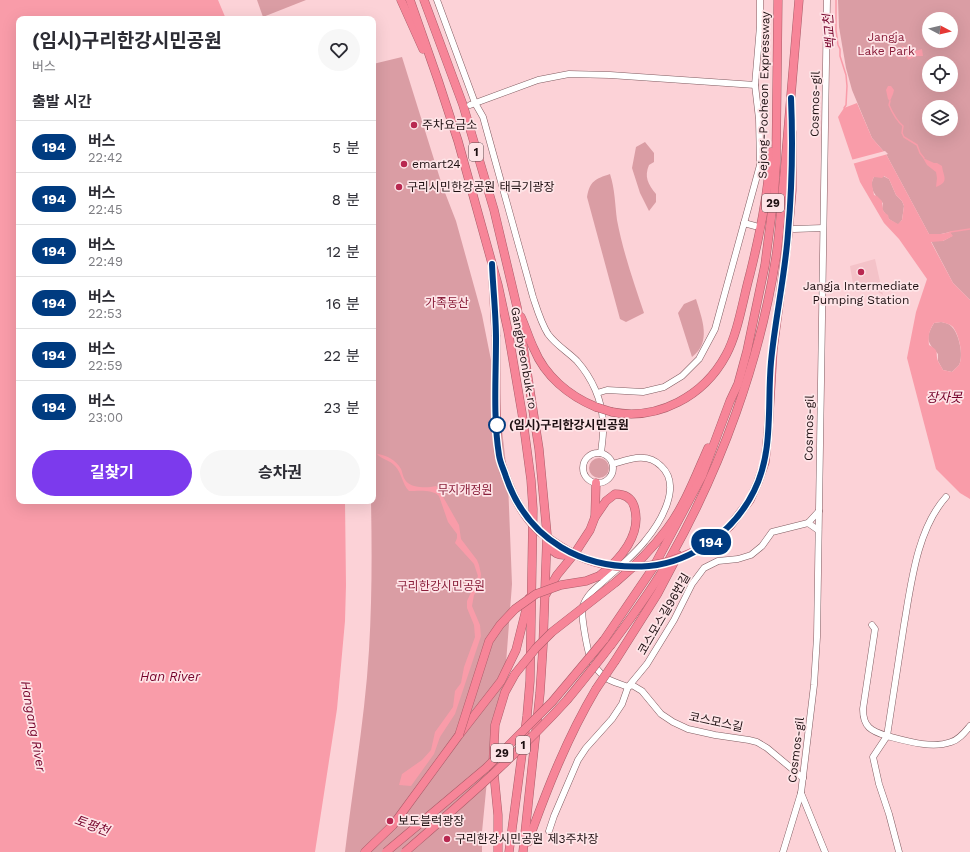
<!DOCTYPE html>
<html lang="ko">
<meta charset="utf-8">
<style>
:root{--surface:#fff;--page:#f7f7f7;--text:#2b2b33;--muted:#7c7c81;--line:#e1e1e2;--accent:#7c3aed}
body{margin:0;font-family:"Work Sans","Noto Sans KR",sans-serif;background:var(--page);color:var(--text);height:100vh;display:flex;flex-direction:column;font-size:15px;white-space:nowrap}
*{box-sizing:border-box;margin:0}
p{font-size:13px;color:var(--muted)}
.icon{flex:none;width:22px;height:22px;fill:none;stroke:currentColor;stroke-width:2;stroke-linecap:round;stroke-linejoin:round}
.map{position:relative;flex:1;overflow:hidden}
.details{position:absolute;left:16px;top:16px;width:360px;height:488px;display:flex;flex-direction:column;background:var(--surface);border-radius:8px;box-shadow:0 4px 16px #0002}
.details>*{flex:none}
.badge{padding:0 8px;border-radius:13px;font-size:14px;line-height:26px}
.needle{width:26px;rotate:97deg}
.controls{position:absolute;left:922px;top:12px;display:grid;gap:8px}
.controls a{display:grid;place-items:center;width:36px;height:36px;border-radius:50%;background:var(--surface);box-shadow:0 4px 16px #0002;font-size:20px}
.map>.badge{position:absolute;translate:-50% -50%;box-shadow:0 0 0 2px #fff}
h2{padding:0 16px;font-size:15px;line-height:36px}
.round{display:grid;place-items:center;flex:none;width:42px;height:42px;border-radius:21px;background:var(--page)}
.headline{display:flex;align-items:center;justify-content:space-between;height:68px;padding:0 16px}
h1{font-size:19px;font-weight:700;line-height:30px}
.cta{display:flex;gap:8px;margin-top:auto;padding:8px 16px}
.cta a{flex:1;height:46px;border-radius:24px;background:var(--accent);color:#fff;font-size:16px;font-weight:700;line-height:46px;text-align:center}
.cta a+a{background:var(--page);color:var(--text)}
ul{padding:0;list-style:none}
li{display:flex;align-items:center;gap:12px;height:52px;padding:0 16px;border-top:1px solid var(--line)}
li div{flex:1}
li b{display:block;font-size:15px}
li em{font-style:normal}
li .badge{min-width:44px;font-weight:700;text-align:center}
.map>svg:first-child{display:block}
.built{fill:#f4c2c8}
.green{fill:#da9da4;fill-rule:evenodd}
.water{fill:#f99ca9;fill-rule:evenodd}
.pier{fill:#fcd2d7}
.lines{fill:none;stroke-linecap:round;stroke-linejoin:round}
.stream{stroke:#f99ca9;stroke-width:1.5}
.minor-casing{stroke:#805c61;stroke-width:7}
.highway-casing{stroke:#ab5c69;stroke-width:9}
.minor{stroke:#fff;stroke-width:6}
.highway{stroke:#f78598;stroke-width:8}
.highway-bridge-casing{stroke:#ab5c69;stroke-width:9;stroke-linecap:butt}
.highway-bridge{stroke:#f78598;stroke-width:8}
.line-casing{stroke:#fff;stroke-width:9}
.line{stroke:#003b80;stroke-width:6}
.poi-dot{fill:#b82850;stroke:#fee4e7;stroke-width:1.5}
.stop-dot{fill:#fff;stroke:#003b80;stroke-width:2}
.labels{text-anchor:middle;stroke-width:3.5;stroke-linejoin:round;paint-order:stroke}
.shield{fill:#fee4e7;stroke:#615052;stroke-width:1}
.shield-label{font-size:11px;font-weight:bold;fill:#1e1012}
.park-label{font-size:12px;fill:#8a1f3b;stroke:#fee4e7}
.street-label{font-size:12px;fill:#1e1012;stroke:#fee4e7}
.poi-label{font-size:12px;fill:#1e1012;stroke:#fee4e7;text-anchor:start}
.stop-label{font-size:12px;font-weight:bold;fill:#1e1012;stroke:#fee4e7;text-anchor:start}
.water-label{font-size:13px;font-style:italic;fill:#76042c;stroke:#fee4e7}
</style>
<div class="map">
<svg width="970" height="852" viewBox="0 0 970 852">
<rect width="100%" height="100%" fill="#fcd2d7"/>
<polygon class="built" points="875,259 883,295 870,287 854,290 850,266"/>
<g class="green">
<polygon points="257,0 306,0 263,17"/>
<path d="M838,0h132v300l-17,-17 -22,-42h12l9,-5 -2,-4 -9,2h-12l-43,-80 -14,-16 -20,-48 -6,-22 -7,-41zM929,19h22v22h-22zM929,63h22v22h-22zM929,107h22v22h-22z"/>
<path d="M402,57l40,128 14,36 26,94 16,80 10,87 4,102 -8,106 -12,39 -10,103v20h-137c8,-67 20,-135 24,-202 3,-50 3,-99 2,-149h2v-437z"/>
<path d="M645,142l9,11v9l-5,3c-5,12 -1,19 7,29v8l-7,9 -9,-18 -8,-25 4,-21z"/>
<path d="M610,174c5,15 5,31 7,46 6,32 17,63 27,93l-18,9 -6,-3 -33,-122c3,-16 8,-18 23,-23z"/>
<path d="M883,176l6,3 7,16 6,6 2,5 -2,14 -4,5 -9,-6 -7,-10 1,-6c-8,-7 -15,-16 -9,-26z"/>
<path d="M696,299c6,20 16,43 -4,58l-14,-44 6,-9z"/>
<path d="M941,322c4,1 8,1 11,5 7,7 12,29 7,38 -2,2 -5,5 -7,7l-9,-2 -5,-9v-7c-11,-12 -13,-16 -4,-31z"/>
<circle cx="599" cy="468" r="10"/>
</g>
<g class="water">
<polygon points="0,0 218,0 226,19 19,19 19,501 345,501 346,585 345,621 337,709 315,852 0,852"/>
<polygon points="902,46 915,51 922,49 923,56 916,56 908,60 906,55 906,51 902,48"/>
<polygon points="888,86 891,86 894,90 893,94 890,101 888,99 886,90"/>
<path d="M857,103l15,35 14,16 43,80h12l9,-2 3,4 -10,5 -12,1 22,41 17,17v199l-10,-6 -24,-24 -29,-111 9,-46 11,-33 -28,-40 -15,-16 -24,-41 -22,-65 6,-9zM884,176l5,3 7,16 6,6 2,5 -2,14 -4,4 -9,-5 -1,-4c-7,-4 -5,-8 -6,-14l-5,-5 -3,-1c-1,-8 -4,-11 0,-18l8,1zM941,322c4,1 9,2 12,5 6,8 11,28 6,38 -2,2 -5,5 -7,7l-9,-2c-1,-3 -4,-6 -5,-9 -3,-9 2,-10 -9,-16 -1,-9 0,-14 5,-22z"/>
<path d="M923,158l11,5h3l5,3c1,10 8,16 -6,21l1,-9 -1,-6 -9,-7z"/>
<path d="M377,454c9,1 19,6 24,15 2,5 2,10 7,14 6,5 20,5 28,3l2,2 21,37 2,14 16,21 2,5 2,9 -1,12 -6,9 -2,11 8,19 1,11 -26,78 -15,23 -6,17 -23,32 -12,-1 3,-11 20,-14 9,-10 4,-18 18,-25 2,-16 6,-8 3,-16 11,-30 -1,-12 -7,-17v-7l8,-17 3,-8 -4,-12 -19,-21 2,-5v-4l-9,-12 -9,-26c-6,-7 -21,-5 -30,-5 -7,-7 -7,-18 -14,-25 -5,-6 -14,-7 -18,-12z"/>
</g>
<polygon class="pier" points="885,151 888,154 852,164 851,160"/>
<g class="lines">
<g class="stream">
<polyline points="836,0 836,30 838,45 840,49 840,56 846,75 847,86 846,105 844,108"/>
<path d="M890,101l-1,4c3,7 8,16 14,21l-1,7 2,4 13,8 3,8 4,5"/>
<polyline points="950,232 970,229"/>
</g>
<g class="minor-casing">
<g id="minor">
<path d="M437,0l38,103 8,14 50,180c4,12 8,26 15,37 8,11 20,18 29,27 15,17 25,39 26,61 1,10 -1,21 -2,31"/>
<polyline points="470,105 538,80 569,74 610,75 755,85"/>
<polyline points="744,223 755,226"/>
<polyline points="794,229 823,228"/>
<polyline points="597,393 607,390 643,392 664,387 682,376 699,359 715,329 760,165 759,119 755,85 760,26 760,0"/>
<circle cx="598" cy="468" r="15"/>
<path d="M613,464c17,-5 34,-12 48,2 22,20 -1,57 -16,75 -11,14 -26,26 -39,38 -9,8 -19,15 -23,27 -3,7 5,49 9,56 3,5 9,12 14,16 6,4 15,6 22,9l4,-2 10,6 19,23 12,8 15,7 27,6 34,5 8,2 10,6 36,30"/>
<polyline points="818,530 808,523 819,511"/>
<path d="M872,625l3,4 -1,7 -11,73c0,18 8,22 24,27 6,-37 11,-74 17,-111 7,-41 13,-96 42,-128"/>
<polyline points="801,793 825,852"/>
<polyline points="549,831 554,816 578,760 586,748 612,719 622,704 628,687 647,664 674,620 692,584 704,568 718,561 738,559 751,555 762,546 772,532 808,523"/>
<polyline points="783,852 801,793 814,685 817,637 827,0"/>
<path d="M899,852l-10,-38 -10,-30 -6,-27 14,-21c19,5 45,13 64,6 8,-2 14,-10 19,-16"/>
</g>
</g>
<g class="highway-casing">
<g id="highway">
<polyline points="401,0 423,49"/>
<polyline points="410,0 438,80 458,141 498,285 508,331 522,413 531,480 533,509 530,681 527,716 509,852"/>
<polyline points="424,0 463,105 494,210 517,307 539,449 547,534 543,646 540,693 523,852"/>
<polyline points="493,281 496,335"/>
<path d="M521,317c5,11 8,22 13,32 11,27 35,47 62,58"/>
<path d="M612,412c46,9 92,-16 114,-57 12,-22 17,-56 24,-81 10,-40 18,-81 21,-122"/>
<path d="M595,517l11,-16 9,-7c9,0 16,3 19,12 9,28 -14,54 -35,70"/>
<polyline points="730,526 750,500 758,482 765,462 768,433 773,350 788,235 792,190 792,132"/>
<path d="M548,539c3,15 11,19 26,14"/>
<path d="M616,582c19,-16 36,-33 51,-53 18,-24 29,-54 41,-81"/>
<polyline points="546,594 557,575 575,553 590,530 595,517 596,483"/>
<polyline points="604,640 653,568 702,476 730,401 738,384 747,351 765,265 774,195 776,164 778,0"/>
<path d="M611,645c20,-27 41,-55 58,-85 52,-92 91,-199 107,-303 4,-26 5,-53 8,-79 5,-59 10,-119 15,-178"/>
<polyline points="615,661 658,593 678,555"/>
<path d="M528,842c19,-53 39,-104 68,-153"/>
<polyline points="365,852 393,825 459,735 501,681 516,650 529,598"/>
<polyline points="498,852 498,815 493,764 495,725 505,692 515,674"/>
</g>
</g>
<use href="#minor" class="minor"/>
<use href="#highway" class="highway"/>
<g class="highway-bridge-casing">
<g id="highway-bridge">
<path d="M496,335c0,32 -1,65 1,97 1,9 0,19 3,27 7,24 18,51 36,69 7,7 16,13 24,18 56,36 123,23 170,-20"/>
<polyline points="596,407 612,412"/>
<polyline points="515,674 536,648 552,632 616,582"/>
<polyline points="596,689 615,661"/>
<polyline points="459,735 489,641 500,625 515,609 536,594 561,585 586,581 599,576"/>
<polyline points="386,852 486,768 552,702 604,640"/>
<path d="M405,852c56,-49 112,-97 162,-152 15,-18 29,-36 44,-55"/>
</g>
</g>
<use href="#highway-bridge" class="highway-bridge"/>
</g>
<g class="lines">
<g class="line-casing">
<path id="line" d="M492,264c1,25 4,50 4,75 0,38 -3,78 3,116 1,8 5,15 7,22 22,64 78,94 143,89 44,-4 86,-36 105,-75 20,-40 13,-86 17,-129 4,-43 14,-86 17,-129 4,-45 5,-90 3,-135"/>
</g>
<use href="#line" class="line"/>
</g>
<g class="poi-dot">
<circle cx="414" cy="125" r="4"/>
<circle cx="404" cy="164" r="4"/>
<circle cx="399" cy="187" r="4"/>
<circle cx="861" cy="272" r="4"/>
<circle cx="390" cy="821" r="4"/>
<circle cx="447" cy="839" r="4"/>
</g>
<circle class="stop-dot" cx="497" cy="425" r="8"/>
<g class="labels">
<g class="shield">
<rect x="469" y="143" width="14" height="18" rx="3"/>
<rect x="762" y="194" width="22" height="18" rx="3"/>
<rect x="516" y="736" width="14" height="18" rx="3"/>
<rect x="491" y="744" width="22" height="18" rx="3"/>
</g>
<g class="shield-label">
<text x="476" y="156">1</text>
<text x="773" y="207">29</text>
<text x="523" y="749">1</text>
<text x="502" y="757">29</text>
</g>
<g class="park-label">
<text x="886" y="41">Jangja<tspan x="886" dy="14">Lake Park</tspan></text>
<text x="447" y="307">가족동산</text>
<text x="465" y="494">무지개정원</text>
<text x="441" y="590">구리한강시민공원</text>
</g>
<g class="street-label">
<text transform="translate(764 95) rotate(-89)" y="4">Sejong-Pocheon Expressway</text>
<text transform="translate(815 104) rotate(-89)" y="4">Cosmos-gil</text>
<text transform="translate(524 358) rotate(80)" y="4">Gangbyeonbuk-ro</text>
<text transform="translate(809 428) rotate(-89)" y="4">Cosmos-gil</text>
<text transform="translate(664 614) rotate(-60)" y="4">코스모스길96번길</text>
<text transform="translate(716 722) rotate(12)" y="4">코스모스길</text>
<text transform="translate(796 750) rotate(-83)" y="4">Cosmos-gil</text>
</g>
<g class="poi-label">
<text x="422" y="129">주차요금소</text>
<text x="412" y="168">emart24</text>
<text x="407" y="191">구리시민한강공원 태극기광장</text>
<text x="861" y="290" text-anchor="middle">Jangja Intermediate<tspan x="861" dy="14">Pumping Station</tspan></text>
<text x="398" y="825">보도블럭광장</text>
<text x="455" y="843">구리한강시민공원 제3주차장</text>
</g>
<g class="stop-label">
<text x="509" y="429">(임시)구리한강시민공원</text>
</g>
<g class="water-label">
<text transform="translate(829 32) rotate(-96)" y="5">백교천</text>
<text x="944" y="402">장자못</text>
<text x="170" y="681">Han River</text>
<text transform="translate(34 726) rotate(80)" y="5">Hangang River</text>
<text transform="translate(92 825) rotate(20)" y="5">토평천</text>
</g>
</g>
</svg>
<div class="controls">
<a><svg class="needle" viewBox="-14 -14 28 28"><path d="M0-13l5 13h-10z" fill="#e53935"/><path d="M0 13l5-13h-10z" fill="#7c7c81"/></svg></a>
<a><svg class="icon" aria-label="locate" viewBox="0 0 24 24"><circle cx="12" cy="12" r="6"/><path d="M12 2v4M12 18v4M2 12h4M18 12h4"/></svg></a>
<a><svg class="icon" aria-label="layers" viewBox="0 0 24 24"><path d="M12 4l9 5-9 5-9-5zM3 14l9 5 9-5"/></svg></a>
</div>
<b class="badge" style="left:711px;top:542px;background:#003b80;color:#fff">194</b>
<section class="details">
<div class="headline"><div><h1>(임시)구리한강시민공원</h1><p>버스</p></div><a class="round"><svg class="icon" aria-label="heart" viewBox="0 0 24 24"><path d="M12 20l-8-8c-3-5 5-10 8-4 3-6 11-1 8 4z"/></svg></a></div>
<h2>출발 시간</h2>
<ul>
<li><span class="badge" style="background:#003b80;color:#fff">194</span><div><b>버스</b><p>22:42</p></div><em>5 분</em></li>
<li><span class="badge" style="background:#003b80;color:#fff">194</span><div><b>버스</b><p>22:45</p></div><em>8 분</em></li>
<li><span class="badge" style="background:#003b80;color:#fff">194</span><div><b>버스</b><p>22:49</p></div><em>12 분</em></li>
<li><span class="badge" style="background:#003b80;color:#fff">194</span><div><b>버스</b><p>22:53</p></div><em>16 분</em></li>
<li><span class="badge" style="background:#003b80;color:#fff">194</span><div><b>버스</b><p>22:59</p></div><em>22 분</em></li>
<li><span class="badge" style="background:#003b80;color:#fff">194</span><div><b>버스</b><p>23:00</p></div><em>23 분</em></li>
</ul>
<div class="cta"><a>길찾기</a><a>승차권</a></div>
</section>
</div>
